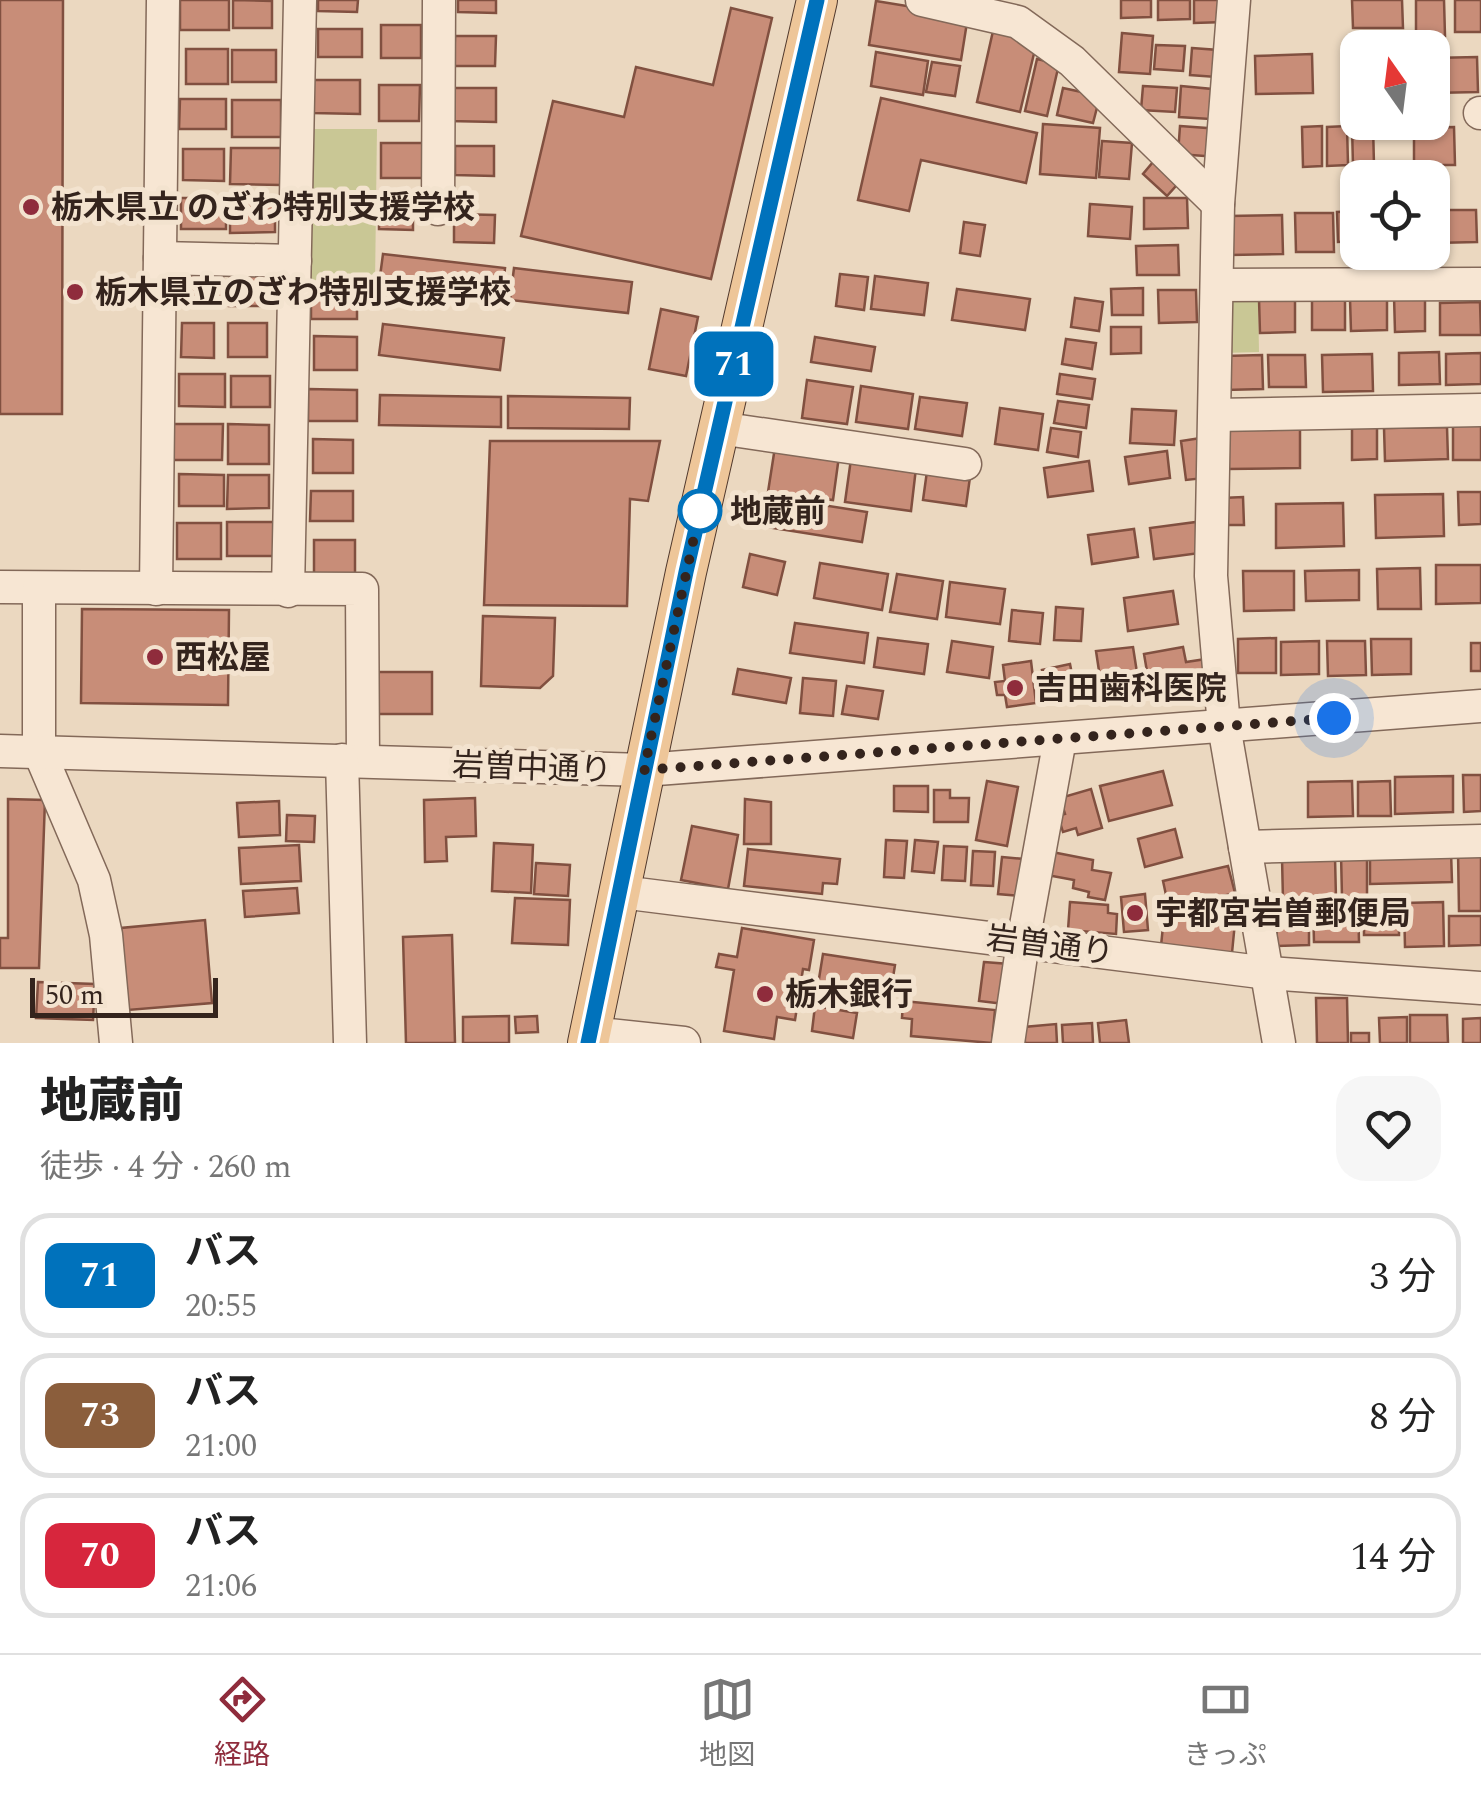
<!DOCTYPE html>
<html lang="ja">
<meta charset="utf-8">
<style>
:root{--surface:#fff;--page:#f6f6f6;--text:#222;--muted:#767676;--line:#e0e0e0;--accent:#8f2c3c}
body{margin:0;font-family:Spectral,"Noto Sans JP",serif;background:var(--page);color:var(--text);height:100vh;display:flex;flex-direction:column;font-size:38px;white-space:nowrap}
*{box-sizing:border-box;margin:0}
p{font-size:32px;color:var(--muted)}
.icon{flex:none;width:55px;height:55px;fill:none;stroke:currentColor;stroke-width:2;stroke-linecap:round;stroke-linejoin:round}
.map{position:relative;height:1043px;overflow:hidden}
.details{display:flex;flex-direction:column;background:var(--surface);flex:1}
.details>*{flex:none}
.badge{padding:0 20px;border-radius:15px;font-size:35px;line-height:65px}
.needle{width:65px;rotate:346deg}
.tools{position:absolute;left:1340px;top:30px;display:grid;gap:20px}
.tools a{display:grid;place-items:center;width:110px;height:110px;border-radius:20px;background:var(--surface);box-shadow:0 2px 8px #0004;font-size:50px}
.scale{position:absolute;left:30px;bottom:25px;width:188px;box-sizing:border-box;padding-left:10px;border:5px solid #34241d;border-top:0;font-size:28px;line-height:35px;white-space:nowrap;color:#34241d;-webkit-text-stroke:8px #f3e3cf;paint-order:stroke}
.you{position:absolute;width:50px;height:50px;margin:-25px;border:8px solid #fff;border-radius:50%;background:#1a73e8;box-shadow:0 0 0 15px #1a73e833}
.map>.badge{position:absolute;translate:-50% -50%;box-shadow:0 0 0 5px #fff}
.round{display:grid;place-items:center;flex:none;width:105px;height:105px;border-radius:30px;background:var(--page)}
.summary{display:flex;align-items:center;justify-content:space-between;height:170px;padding:0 40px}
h1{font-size:48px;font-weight:800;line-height:75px}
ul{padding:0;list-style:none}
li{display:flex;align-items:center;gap:30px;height:125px;margin:0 20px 15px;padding:0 20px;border:5px solid var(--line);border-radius:30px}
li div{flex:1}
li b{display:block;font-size:38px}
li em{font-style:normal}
li .badge{min-width:110px;font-weight:700;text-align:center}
.tabs{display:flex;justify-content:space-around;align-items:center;height:140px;border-top:2px solid var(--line);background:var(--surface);font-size:28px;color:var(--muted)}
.tabs a{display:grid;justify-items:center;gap:5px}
.tabs .selected{color:var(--accent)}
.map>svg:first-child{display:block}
.green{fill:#c9c795}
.building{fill:#c88d78;stroke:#815040;stroke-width:2.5}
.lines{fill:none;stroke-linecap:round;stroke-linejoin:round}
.minor-casing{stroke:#836959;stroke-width:35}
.major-casing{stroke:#51392d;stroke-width:42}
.minor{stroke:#f7e6d3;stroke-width:32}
.major{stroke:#eec699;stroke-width:40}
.line-casing{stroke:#fff;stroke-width:22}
.line{stroke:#0072bc;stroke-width:15}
.walk{stroke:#34241d;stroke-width:10;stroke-dasharray:0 18}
.poi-dot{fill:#8f2c3c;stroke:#f3e3cf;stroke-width:4}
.stop-dot{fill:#fff;stroke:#0072bc;stroke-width:5}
.labels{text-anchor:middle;stroke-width:10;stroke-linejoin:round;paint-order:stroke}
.poi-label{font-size:32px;font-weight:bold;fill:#34241d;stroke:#f3e3cf;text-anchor:start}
.stop-label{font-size:32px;font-weight:bold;fill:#34241d;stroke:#f3e3cf;text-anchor:start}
.street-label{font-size:32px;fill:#34241d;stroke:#f3e3cf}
</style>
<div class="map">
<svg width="1481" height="1043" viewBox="0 0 1481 1043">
<rect width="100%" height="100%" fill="#ebd8c0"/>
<g class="green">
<polygon points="312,129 377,129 375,284 310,283"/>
<polygon points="1230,295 1258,295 1259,352 1223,353"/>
</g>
<g class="building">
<polygon points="0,0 63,0 62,414 0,414"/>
<rect x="180" y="0" width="49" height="30"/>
<polygon points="233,0 272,1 272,28 233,28"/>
<polygon points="318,0 358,0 357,12 318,11"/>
<polygon points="458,0 496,0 496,13 458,12"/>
<polygon points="1121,0 1151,0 1151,17 1121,18"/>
<polygon points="1158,0 1190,0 1190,19 1158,20"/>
<polygon points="1194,0 1224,0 1225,22 1194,23"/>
<polygon points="1352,0 1402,0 1403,28 1353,28"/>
<polygon points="1416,0 1444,0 1445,36 1416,37"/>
<rect x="1455" y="0" width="26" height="32"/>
<polygon points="876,1 968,16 961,60 869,45"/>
<polygon points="731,8 772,18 711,279 521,236 553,101 624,117 636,67 713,85"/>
<rect x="381" y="25" width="40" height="33"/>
<rect x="318" y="29" width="44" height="28"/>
<polygon points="993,31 1037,41 1020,112 977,102"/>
<polygon points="1122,33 1153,36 1150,74 1119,72"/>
<polygon points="455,36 496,36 495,66 454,66"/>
<polygon points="1156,45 1185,46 1183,71 1154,69"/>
<polygon points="1192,48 1218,50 1216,77 1190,75"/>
<rect x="186" y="49" width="42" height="35"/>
<rect x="232" y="50" width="44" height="32"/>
<polygon points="876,52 928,61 923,95 871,86"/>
<polygon points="1312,54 1313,93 1256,94 1255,56"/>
<polygon points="1477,57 1478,92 1432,93 1432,58"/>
<polygon points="1037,59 1059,64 1047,116 1025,111"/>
<polygon points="932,62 960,66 955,96 926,92"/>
<polygon points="313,80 360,80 360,114 313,113"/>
<polygon points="379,85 420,85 419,121 379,121"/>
<polygon points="1143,86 1177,88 1175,112 1141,110"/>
<polygon points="1181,86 1212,89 1210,119 1179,117"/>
<polygon points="448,88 496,88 496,122 449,121"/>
<polygon points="1063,88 1100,96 1093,123 1057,115"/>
<polygon points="881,98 1037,133 1026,183 921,160 909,211 858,200"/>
<polygon points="180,99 226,99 226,129 179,129"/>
<rect x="232" y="100" width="49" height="37"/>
<polygon points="1043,124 1100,128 1096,178 1040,174"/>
<polygon points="1373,125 1374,165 1353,166 1352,126"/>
<polygon points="1180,126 1220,129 1218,157 1178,154"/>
<polygon points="1322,126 1322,166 1303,167 1302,127"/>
<polygon points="1347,126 1348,165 1327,166 1327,127"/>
<polygon points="1454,127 1455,165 1414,165 1414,128"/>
<polygon points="1102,141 1132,143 1129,179 1099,177"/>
<polygon points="381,143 426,143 425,178 381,178"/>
<polygon points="455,146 494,146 494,176 455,175"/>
<polygon points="231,148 281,148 281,185 230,184"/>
<polygon points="183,149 224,149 224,181 183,180"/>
<polygon points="1158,156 1183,178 1167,196 1143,174"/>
<rect x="181" y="198" width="45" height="31"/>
<polygon points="1144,198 1187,198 1188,228 1144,229"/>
<polygon points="230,199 275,200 275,232 230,233"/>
<polygon points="379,200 413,200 413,230 379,229"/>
<polygon points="1090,204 1132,207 1130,239 1088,236"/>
<polygon points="1433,210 1476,210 1477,242 1434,243"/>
<polygon points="1358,211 1358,241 1338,242 1337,212"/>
<polygon points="1295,213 1333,213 1334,252 1296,252"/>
<polygon points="454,214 495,215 494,243 454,242"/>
<polygon points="1282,215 1283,254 1230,255 1229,216"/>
<polygon points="964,222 985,225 980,256 960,253"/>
<polygon points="1178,245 1179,275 1137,275 1136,246"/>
<polygon points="383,254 505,268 502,299 379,284"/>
<polygon points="514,268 632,282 628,313 510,300"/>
<polygon points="230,273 270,274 270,306 229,306"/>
<polygon points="840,274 868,277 864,310 836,306"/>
<rect x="179" y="276" width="44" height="29"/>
<polygon points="875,276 928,283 924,315 871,309"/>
<polygon points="1143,288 1143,315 1112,315 1111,289"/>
<rect x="311" y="289" width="46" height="30"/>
<polygon points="957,289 1030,299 1025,330 952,320"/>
<polygon points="1158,290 1196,290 1197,322 1159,323"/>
<polygon points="1345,294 1345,330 1312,330 1312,295"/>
<polygon points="1425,295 1425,331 1395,332 1394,296"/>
<polygon points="1075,298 1103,302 1099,331 1071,327"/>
<polygon points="1295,298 1295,332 1260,333 1259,299"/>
<polygon points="1350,299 1387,299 1387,330 1351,331"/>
<polygon points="1480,302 1481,335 1440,335 1440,303"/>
<polygon points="661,309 698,317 686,376 649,369"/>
<polygon points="182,323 214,323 214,358 181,357"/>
<rect x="228" y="323" width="39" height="34"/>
<polygon points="383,324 504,338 500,370 379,355"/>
<polygon points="1111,327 1141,327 1141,353 1111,354"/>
<polygon points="314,336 357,337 357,370 314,370"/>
<polygon points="815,337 875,347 871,371 811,362"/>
<polygon points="1066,339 1096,343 1092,369 1062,364"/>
<polygon points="1439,352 1440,384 1399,385 1399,353"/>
<polygon points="1481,353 1481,384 1446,385 1446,354"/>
<polygon points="1372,354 1373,391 1323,392 1322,355"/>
<polygon points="1262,355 1263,389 1225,390 1225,356"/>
<polygon points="1268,355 1305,355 1306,387 1269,387"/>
<polygon points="179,374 225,374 225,407 179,406"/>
<polygon points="1060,374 1095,379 1092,399 1057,394"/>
<rect x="231" y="376" width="39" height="31"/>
<polygon points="807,380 853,387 847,424 802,418"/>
<polygon points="861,386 913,394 908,429 856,422"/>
<polygon points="308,389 357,390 357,421 308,421"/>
<polygon points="380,395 501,397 501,427 379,425"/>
<polygon points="508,396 630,398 629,429 508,428"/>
<polygon points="920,397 967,403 962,436 915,429"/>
<polygon points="1058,401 1089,405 1086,428 1054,423"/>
<polygon points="1000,408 1043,414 1038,450 995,444"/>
<polygon points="1132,409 1176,411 1174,445 1130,443"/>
<rect x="1453" y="423" width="28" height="37"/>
<polygon points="172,424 223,424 222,460 172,460"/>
<polygon points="228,424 269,425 269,464 228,464"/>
<polygon points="1352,424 1377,424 1377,459 1352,460"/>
<polygon points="1447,427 1448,459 1385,461 1384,428"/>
<polygon points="1051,428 1081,432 1078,457 1047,452"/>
<polygon points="1300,428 1300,468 1228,469 1227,430"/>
<polygon points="1201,438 1205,478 1186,480 1181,441"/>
<polygon points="313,439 353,440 353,473 313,473"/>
<polygon points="490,441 660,441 648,501 630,499 627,606 484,605"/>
<polygon points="775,447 839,456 833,500 768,492"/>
<polygon points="1167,451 1170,478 1129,484 1125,457"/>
<polygon points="851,459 916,468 911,511 845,502"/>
<polygon points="1089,461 1093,491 1048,497 1044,468"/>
<polygon points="928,464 971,470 966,506 923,500"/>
<polygon points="179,474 224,475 224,506 179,506"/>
<polygon points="228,475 269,475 269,508 227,509"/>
<polygon points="311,491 353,491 353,521 310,521"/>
<polygon points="1458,492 1481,492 1481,524 1459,525"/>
<polygon points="1443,494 1444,536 1376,538 1375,495"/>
<polygon points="765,496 867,512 862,542 760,526"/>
<polygon points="1243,497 1244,525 1223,525 1222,498"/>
<polygon points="1343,503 1344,546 1276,548 1276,504"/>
<rect x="227" y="522" width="51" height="34"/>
<polygon points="1196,522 1200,553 1154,559 1150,528"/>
<rect x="177" y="523" width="44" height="36"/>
<polygon points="1134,529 1138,557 1092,564 1088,535"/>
<rect x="314" y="540" width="41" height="35"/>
<polygon points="750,554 785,562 777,595 743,587"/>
<polygon points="820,563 888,574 882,610 814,598"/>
<polygon points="1436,565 1481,565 1481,603 1436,604"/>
<polygon points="1420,568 1421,609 1378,609 1377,569"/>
<polygon points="1359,570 1359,600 1306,601 1305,571"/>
<polygon points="1243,571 1294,571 1294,610 1244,611"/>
<polygon points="897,574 943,581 937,619 890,612"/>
<polygon points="950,582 1005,589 1000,624 946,617"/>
<polygon points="1173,591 1178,624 1128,631 1124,598"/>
<polygon points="1056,607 1083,609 1081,641 1054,640"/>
<polygon points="82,609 229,610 228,705 81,703"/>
<polygon points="1012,610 1043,613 1040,644 1009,641"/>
<polygon points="483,616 555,618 553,676 540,688 481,686"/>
<polygon points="795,623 868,633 864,663 790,653"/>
<polygon points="878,638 928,644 924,674 874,667"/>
<polygon points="1276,638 1276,673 1238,673 1238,639"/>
<polygon points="1371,639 1411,639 1411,674 1372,675"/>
<polygon points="952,641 993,647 989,678 947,672"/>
<polygon points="1319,641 1319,674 1281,675 1281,642"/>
<polygon points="1327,641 1365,641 1366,675 1328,676"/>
<rect x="1471" y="643" width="10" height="28"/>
<polygon points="1133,647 1138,679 1101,684 1096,651"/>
<polygon points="1183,647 1186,662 1206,659 1209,679 1150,689 1144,654"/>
<polygon points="1031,661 1036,703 1007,707 1005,695 997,695 995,682 1005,681 1003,665"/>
<polygon points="1070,664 1076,695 1048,700 1042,670"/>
<polygon points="738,669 791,678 786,703 733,694"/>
<rect x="374" y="672" width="58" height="42"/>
<polygon points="803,678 836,681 833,716 800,713"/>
<polygon points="847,686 883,691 878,719 842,714"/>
<polygon points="1163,771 1172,805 1109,821 1100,786"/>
<polygon points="1463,775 1481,775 1481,811 1464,812"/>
<polygon points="1453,776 1453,812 1395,814 1395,777"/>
<polygon points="987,781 1018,787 1007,846 976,840"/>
<polygon points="1352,781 1353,816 1308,817 1308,782"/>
<polygon points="1390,781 1391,816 1358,816 1358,782"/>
<polygon points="894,786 928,786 928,812 894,811"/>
<polygon points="1091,789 1102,828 1078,835 1076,828 1063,832 1058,816 1065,814 1060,798"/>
<polygon points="934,790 950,790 950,798 969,798 968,822 934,822"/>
<polygon points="475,798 476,836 446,837 447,861 425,862 424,800"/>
<polygon points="8,799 45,800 39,968 0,968 0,938 8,938"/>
<polygon points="745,799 771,802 771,844 744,844"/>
<polygon points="279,801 280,835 239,837 237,803"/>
<polygon points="287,815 315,816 314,842 286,841"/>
<polygon points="692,826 738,835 728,889 681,880"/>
<polygon points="1175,829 1182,857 1145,867 1138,839"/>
<polygon points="886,840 907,841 904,878 884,877"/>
<polygon points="915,840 938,842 934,873 912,871"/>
<polygon points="494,843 533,845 531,893 492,891"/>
<polygon points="299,845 301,881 241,884 239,848"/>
<polygon points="944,846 967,847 965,881 942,880"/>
<polygon points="748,849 840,859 837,884 823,883 822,894 744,886"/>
<polygon points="973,851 995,852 993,886 971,885"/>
<polygon points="1451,851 1452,882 1370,884 1370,853"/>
<polygon points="1458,851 1481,851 1481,911 1459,911"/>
<polygon points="1052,852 1093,860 1092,870 1111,873 1105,900 1088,897 1089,892 1073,888 1074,880 1047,875"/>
<polygon points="1341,854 1367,854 1367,897 1342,897"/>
<polygon points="1002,857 1024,859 1021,896 998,894"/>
<polygon points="1335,857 1336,899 1283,900 1282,858"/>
<polygon points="536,863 570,865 568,896 534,894"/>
<polygon points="1228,866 1235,893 1169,909 1163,881"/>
<polygon points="297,888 299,913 245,917 243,891"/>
<polygon points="1145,894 1148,930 1124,932 1121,897"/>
<polygon points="515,898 570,900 568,945 512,943"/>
<polygon points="1070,902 1108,905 1108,913 1117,914 1116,934 1068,930"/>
<polygon points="1443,902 1444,946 1405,947 1404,903"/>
<polygon points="1358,904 1359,942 1314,942 1313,905"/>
<rect x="1364" y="904" width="35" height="31"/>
<polygon points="1276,906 1309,906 1309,945 1277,946"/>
<polygon points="1214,910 1236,912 1232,953 1161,946 1164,916 1195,919 1196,913 1213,915"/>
<polygon points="1449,916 1481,916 1481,945 1449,946"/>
<polygon points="205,920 212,1003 128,1010 121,928"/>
<polygon points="742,928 814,940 809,970 803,969 795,1020 777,1017 774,1039 724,1031 734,970 716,967 719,954 737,957"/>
<polygon points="452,935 455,1043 406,1043 403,937"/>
<polygon points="823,954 895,965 892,984 882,983 880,1000 817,991"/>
<polygon points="984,962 1009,964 1005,1004 979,1001"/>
<polygon points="38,982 95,984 93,1020 36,1018"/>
<polygon points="1316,998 1347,998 1348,1043 1317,1043"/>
<polygon points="903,1001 995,1010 992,1043 911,1036 912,1019 902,1018"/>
<polygon points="815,1006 857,1013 853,1038 812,1031"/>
<polygon points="1410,1015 1447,1015 1448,1043 1410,1043"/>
<polygon points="509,1016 509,1043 463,1043 463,1017"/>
<polygon points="537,1016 538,1032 516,1033 515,1017"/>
<polygon points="1407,1017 1407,1043 1380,1043 1379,1018"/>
<polygon points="1481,1018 1481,1043 1463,1043 1463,1019"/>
<polygon points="1126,1020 1129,1043 1100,1043 1098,1023"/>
<polygon points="1092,1023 1093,1043 1063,1043 1062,1025"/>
<polygon points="1056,1024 1057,1043 1025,1043 1024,1027"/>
<rect x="1351" y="1033" width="18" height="10"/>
</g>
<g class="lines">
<g class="minor-casing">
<g id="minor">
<polyline points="922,0 1018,22 1072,61 1218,204"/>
<polyline points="1234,0 1218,204 1211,576 1224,726 1279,1043"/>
<polyline points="1480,113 1481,113"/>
<polyline points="438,209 439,0"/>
<polyline points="160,258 295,261"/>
<polyline points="1217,285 1481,284"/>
<polyline points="1215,415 1481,410"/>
<polyline points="719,428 965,464"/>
<polyline points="0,587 362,589 363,761"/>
<polyline points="39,588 39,751 94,880 106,935 116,1043"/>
<polyline points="156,589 163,0"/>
<polyline points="288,591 300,0"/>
<polyline points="0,751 644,770 1481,706"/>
<polyline points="342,760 350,1043"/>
<polyline points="1245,847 1481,841"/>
<polyline points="621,892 1268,973 1481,988"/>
<polyline points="590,1033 684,1043"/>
<polyline points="1008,1043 1023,942 1060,739"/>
</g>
</g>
<g class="major-casing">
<polyline id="major" points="588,1043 686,572 817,0"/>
</g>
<use href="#minor" class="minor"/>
<use href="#major" class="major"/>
</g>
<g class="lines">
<g class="line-casing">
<polyline id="line" points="588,1043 686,572 817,0"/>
</g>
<use href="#line" class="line"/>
<polyline class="walk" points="700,511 702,500 644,770 1334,718"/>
</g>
<g class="poi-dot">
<circle cx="31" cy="207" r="10"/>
<circle cx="75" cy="292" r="10"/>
<circle cx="155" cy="657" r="10"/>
<circle cx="1015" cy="688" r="10"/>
<circle cx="1135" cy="913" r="10"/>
<circle cx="765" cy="994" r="10"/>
</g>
<circle class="stop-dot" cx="700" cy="511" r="20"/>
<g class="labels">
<g class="poi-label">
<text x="51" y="218">栃木県立 のざわ特別支援学校</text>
<text x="95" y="303">栃木県立のざわ特別支援学校</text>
<text x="175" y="668">西松屋</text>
<text x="1035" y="699">吉田歯科医院</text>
<text x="1155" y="924">宇都宮岩曽郵便局</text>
<text x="785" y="1005">栃木銀行</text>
</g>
<g class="stop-label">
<text x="730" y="522">地蔵前</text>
</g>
<g class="street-label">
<text transform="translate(532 767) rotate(2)" y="11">岩曽中通り</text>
<text transform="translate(1050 945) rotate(7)" y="11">岩曽通り</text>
</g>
</g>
</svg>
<div class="tools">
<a><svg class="needle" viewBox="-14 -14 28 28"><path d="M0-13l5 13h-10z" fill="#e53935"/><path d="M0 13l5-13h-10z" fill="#767676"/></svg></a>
<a><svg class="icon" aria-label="locate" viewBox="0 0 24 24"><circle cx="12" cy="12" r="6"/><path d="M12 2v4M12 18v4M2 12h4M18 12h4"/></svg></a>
</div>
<div class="scale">50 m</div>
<div class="you" style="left:1334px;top:718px"></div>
<b class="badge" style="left:734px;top:364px;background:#0072bc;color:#fff">71</b>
</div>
<section class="details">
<div class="summary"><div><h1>地蔵前</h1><p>徒歩 · 4 分 · 260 m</p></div><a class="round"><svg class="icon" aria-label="heart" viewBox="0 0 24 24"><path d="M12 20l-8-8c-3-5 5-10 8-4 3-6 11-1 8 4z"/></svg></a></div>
<ul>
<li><span class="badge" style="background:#0072bc;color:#fff">71</span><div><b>バス</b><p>20:55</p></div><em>3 分</em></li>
<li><span class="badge" style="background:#8b5e3c;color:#fff">73</span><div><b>バス</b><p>21:00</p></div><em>8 分</em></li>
<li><span class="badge" style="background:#d7263d;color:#fff">70</span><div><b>バス</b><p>21:06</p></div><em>14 分</em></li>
</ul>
</section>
<nav class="tabs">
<a class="selected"><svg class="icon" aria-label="directions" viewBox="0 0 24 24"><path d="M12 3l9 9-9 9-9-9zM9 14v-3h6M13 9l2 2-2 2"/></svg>経路</a>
<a><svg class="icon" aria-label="map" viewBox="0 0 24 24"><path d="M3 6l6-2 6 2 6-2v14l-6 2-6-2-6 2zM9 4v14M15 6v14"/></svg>地図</a>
<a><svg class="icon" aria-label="tickets" viewBox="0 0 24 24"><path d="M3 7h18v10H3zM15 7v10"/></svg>きっぷ</a>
</nav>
